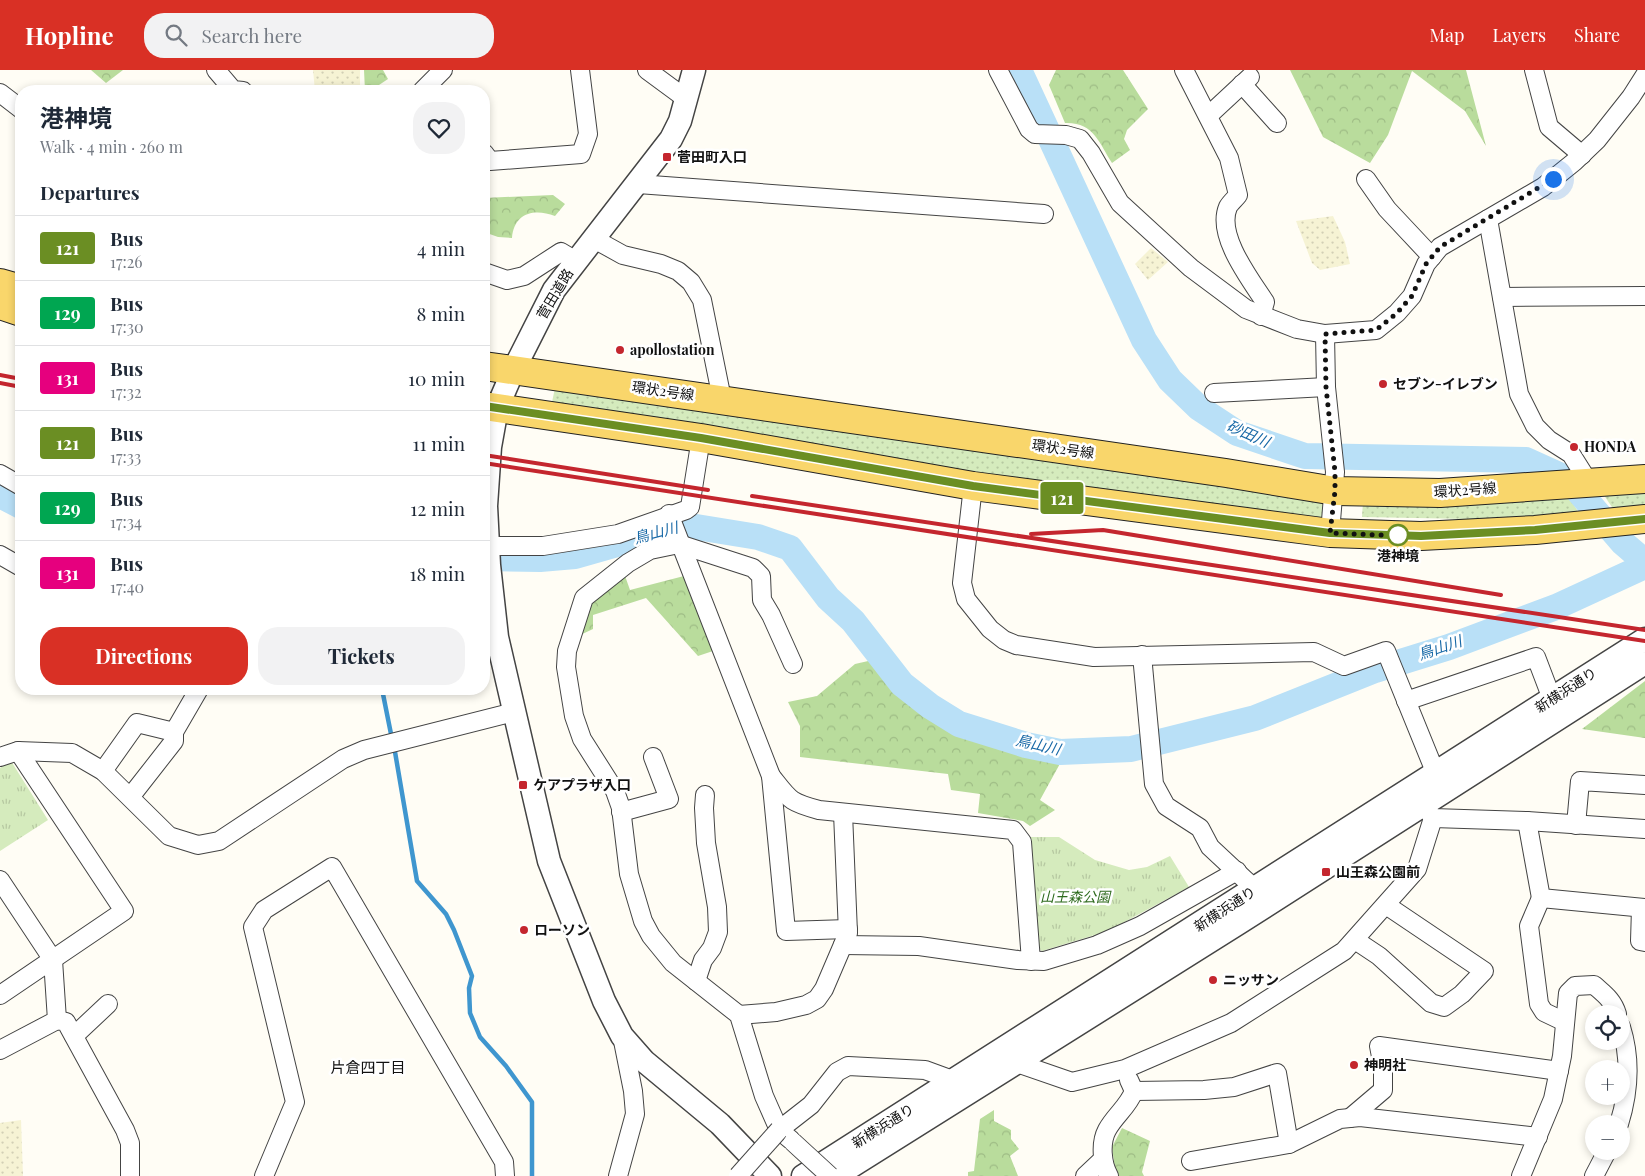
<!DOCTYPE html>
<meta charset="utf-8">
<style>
:root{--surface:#fff;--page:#f2f2f3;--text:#1f2937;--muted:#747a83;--line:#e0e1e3;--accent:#d93025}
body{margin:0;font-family:"Playfair Display","Noto Sans JP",serif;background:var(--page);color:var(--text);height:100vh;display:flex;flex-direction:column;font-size:19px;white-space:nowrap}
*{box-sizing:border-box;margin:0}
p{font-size:16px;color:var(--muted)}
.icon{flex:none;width:28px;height:28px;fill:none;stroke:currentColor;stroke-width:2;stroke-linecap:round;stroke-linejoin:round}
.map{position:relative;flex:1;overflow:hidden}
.panel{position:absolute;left:15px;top:15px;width:475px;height:610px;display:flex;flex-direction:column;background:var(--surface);border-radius:20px;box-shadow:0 2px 8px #0003}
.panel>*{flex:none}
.badge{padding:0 10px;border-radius:4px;font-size:18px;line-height:32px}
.buttons{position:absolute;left:1585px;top:935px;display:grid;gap:10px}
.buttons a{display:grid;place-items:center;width:45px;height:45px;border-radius:50%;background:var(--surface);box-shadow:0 2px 8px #0003;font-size:25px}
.you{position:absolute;width:25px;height:25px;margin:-12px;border:4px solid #fff;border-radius:50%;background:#1a73e8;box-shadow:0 0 0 8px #1a73e833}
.map>.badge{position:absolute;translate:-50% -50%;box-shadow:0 0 0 2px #fff}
h2{padding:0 25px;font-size:19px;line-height:45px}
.round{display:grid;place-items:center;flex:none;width:52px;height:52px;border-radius:20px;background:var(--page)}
.headline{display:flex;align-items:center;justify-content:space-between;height:85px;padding:0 25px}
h1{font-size:24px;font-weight:700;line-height:38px}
.cta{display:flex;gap:10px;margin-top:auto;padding:10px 25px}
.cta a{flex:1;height:58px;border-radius:20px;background:var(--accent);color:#fff;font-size:20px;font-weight:700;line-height:58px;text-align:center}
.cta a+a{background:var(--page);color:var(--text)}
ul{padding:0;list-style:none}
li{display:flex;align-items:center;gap:15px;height:65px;padding:0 25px;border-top:1px solid var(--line)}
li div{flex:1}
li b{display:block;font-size:19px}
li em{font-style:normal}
li .badge{min-width:55px;font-weight:700;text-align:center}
header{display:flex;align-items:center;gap:30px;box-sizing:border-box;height:70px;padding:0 25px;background:var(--accent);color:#fff}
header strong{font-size:24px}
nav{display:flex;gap:28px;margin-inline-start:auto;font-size:18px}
.search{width:350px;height:45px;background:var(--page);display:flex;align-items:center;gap:12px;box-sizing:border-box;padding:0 18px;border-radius:20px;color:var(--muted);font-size:19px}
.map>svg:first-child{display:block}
.farmland{fill:url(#farmland-dots)}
.grass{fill:url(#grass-dots)}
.forest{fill:url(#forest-crowns)}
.park{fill:url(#park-tufts)}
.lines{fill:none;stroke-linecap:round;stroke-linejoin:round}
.stream{stroke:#3f96cf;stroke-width:4.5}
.river{stroke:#b9e0f7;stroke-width:26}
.minor-casing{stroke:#444;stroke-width:20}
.tertiary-casing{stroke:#444;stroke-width:25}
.primary-casing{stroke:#222;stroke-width:30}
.minor{stroke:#fff;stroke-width:18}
.tertiary{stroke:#fff;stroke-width:22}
.primary{stroke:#f9d66b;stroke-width:28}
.rail{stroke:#c4262e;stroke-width:4}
.minor-bridge-casing{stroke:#444;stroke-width:20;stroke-linecap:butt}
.minor-bridge{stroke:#fff;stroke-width:18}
.line-casing{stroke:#fff;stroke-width:11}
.line{stroke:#6b8e23;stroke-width:8}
.walk{stroke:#111;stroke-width:5;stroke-dasharray:0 9}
.poi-dot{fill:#c4262e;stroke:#fff;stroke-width:2}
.stop-dot{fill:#fff;stroke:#6b8e23;stroke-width:2.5}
.labels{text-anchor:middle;stroke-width:5;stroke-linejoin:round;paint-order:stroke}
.poi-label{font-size:14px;font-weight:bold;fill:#111;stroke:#fff;text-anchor:start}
.street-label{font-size:14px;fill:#111;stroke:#fff}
.stop-label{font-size:14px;font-weight:bold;fill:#111;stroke:#fff}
.park-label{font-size:14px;font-style:italic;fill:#2f6b1f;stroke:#fff}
.water-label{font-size:15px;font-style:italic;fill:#1768a6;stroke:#fff}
.neighbourhood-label{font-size:15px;fill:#111;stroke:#fff}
</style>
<header>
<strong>Hopline</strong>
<div class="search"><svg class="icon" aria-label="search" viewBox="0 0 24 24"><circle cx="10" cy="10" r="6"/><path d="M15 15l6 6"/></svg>Search here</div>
<nav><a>Map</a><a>Layers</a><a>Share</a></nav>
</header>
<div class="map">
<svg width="1645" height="1106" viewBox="0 0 1645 1106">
<defs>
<pattern id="farmland-dots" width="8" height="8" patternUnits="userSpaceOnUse" patternTransform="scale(1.25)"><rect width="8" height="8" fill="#f6f3d4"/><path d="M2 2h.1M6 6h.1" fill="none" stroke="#d2cfb5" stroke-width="1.8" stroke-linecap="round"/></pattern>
<pattern id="grass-dots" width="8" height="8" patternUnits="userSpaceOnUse" patternTransform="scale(1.25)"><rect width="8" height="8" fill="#d5ebbd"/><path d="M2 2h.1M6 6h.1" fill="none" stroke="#b6c8a1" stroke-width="1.8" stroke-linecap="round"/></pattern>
<pattern id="forest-crowns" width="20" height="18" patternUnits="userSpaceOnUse" patternTransform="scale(1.25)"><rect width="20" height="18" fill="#b9dc9c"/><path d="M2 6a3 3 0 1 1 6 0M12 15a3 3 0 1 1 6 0" fill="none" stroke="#9ebc85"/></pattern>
<pattern id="park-tufts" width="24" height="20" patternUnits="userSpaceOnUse" patternTransform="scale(1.25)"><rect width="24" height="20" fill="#d5ebbd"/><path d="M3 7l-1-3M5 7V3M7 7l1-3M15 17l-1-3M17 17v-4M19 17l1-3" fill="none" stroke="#b6c8a1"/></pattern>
</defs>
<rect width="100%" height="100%" fill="#fffdf5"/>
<g class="farmland">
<polygon points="313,0 360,0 360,21 315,21"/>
<polygon points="1333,146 1345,172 1350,194 1320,200 1312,193 1296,151"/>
<polygon points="1151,178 1168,192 1148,210 1135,194"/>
<polygon points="21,1050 23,1106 0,1106 0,1053"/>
</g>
<g class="grass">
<polygon points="555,318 1323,430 1328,440 1324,449 1314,452 787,374 709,357 552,332"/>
<polygon points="1645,418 1645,437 1614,440 1601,421"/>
<polygon points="1567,424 1579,443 1523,450 1362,447 1363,432"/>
</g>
<g class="forest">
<polygon points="91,0 123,0 106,13"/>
<polygon points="364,0 383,0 388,9 376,17 374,21 365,21"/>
<path d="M1056,0h67l25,39 -21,21 -3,9 6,11 -18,13c-13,-20 -18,-41 -47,-40l-16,-38z"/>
<polygon points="1290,0 1466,0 1486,76 1465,41 1412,1 1388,65 1370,93 1323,67"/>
<path d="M553,125l12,9 -10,12c-21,-8 -41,-3 -43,22l-14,-1 -14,-5v-34z"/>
<polygon points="624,503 630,520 684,506 713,581 698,586 646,528 593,545 593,559 576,567 594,525"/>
<polygon points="877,589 901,619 959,662 1062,690 1040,730 1055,740 1030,756 1023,751 978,743 980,724 951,720 948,704 800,687 800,656 788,632 817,626 855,594"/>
<polygon points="1645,611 1645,668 1582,659"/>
<polygon points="994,1040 994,1051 1011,1060 1011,1069 1019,1079 1010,1086 1018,1106 968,1106 968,1102 974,1101 980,1049"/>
<polygon points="1122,1058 1150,1071 1142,1102 1144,1106 1116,1106 1112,1077"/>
</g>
<g class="park">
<polygon points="11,691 48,750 0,781 0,698"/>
<polygon points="1028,767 1059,767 1095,790 1129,800 1147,797 1170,786 1189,817 1108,861 1042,881 1037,877"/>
</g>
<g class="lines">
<g class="stream">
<polyline points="382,619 392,669"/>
<polyline points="394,676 417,811 446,844 454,860 472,906 469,918 470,943 480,967 506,996 532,1032 532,1106"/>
</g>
<g class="river">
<polyline points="1019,0 1144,270 1170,310 1199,338 1237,363 1305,386 1526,390 1568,409 1623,473 1645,492"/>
<polyline points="0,425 21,436"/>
<polyline points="484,488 540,489 575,486 684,455 758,467 790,478 828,528 853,551 902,614 930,636 959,654 1026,675 1060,682 1131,679 1255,648 1375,600 1449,577 1556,537 1645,496"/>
</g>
<g class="minor-casing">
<g id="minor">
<polyline points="216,0 233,20 243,21"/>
<polyline points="647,0 685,28"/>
<polyline points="998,0 1029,59 1035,64 1066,65 1080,69 1091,83 1120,133 1191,198 1246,239 1297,259 1325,264 1376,260 1397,243 1412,226 1426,194 1440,177 1543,117 1574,92 1597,70 1631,27 1645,5"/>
<path d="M1184,0l45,88 9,37c-3,4 -8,8 -10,12 -12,28 22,72 37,95l-4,14"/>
<polyline points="1534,0 1549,57 1582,85"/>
<polyline points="1242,14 1277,53"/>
<polyline points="422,21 443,0"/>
<polyline points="0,23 21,39"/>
<polyline points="1208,46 1250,7"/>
<polyline points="484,83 490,91 581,84 588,64 580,0"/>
<polyline points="1366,109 1387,139 1432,187"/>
<polyline points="638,114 1044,144"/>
<polyline points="1488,149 1519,324 1535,356 1549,370 1571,384 1588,411"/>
<polyline points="594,169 623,185 661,194 678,201 691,212 702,230 722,329"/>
<polyline points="484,202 507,210 524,206 561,182 576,191"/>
<polyline points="1502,227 1645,226"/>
<polyline points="1325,264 1326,317 1335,402 1330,463"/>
<polyline points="1214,323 1326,317"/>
<polyline points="0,404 21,416"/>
<polyline points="973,416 962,513 966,529 990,559 1004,570 1016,575 1094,587 1314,582 1344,596 1386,581 1436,704 1424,735 1433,748 1527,751 1645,759"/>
<path d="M669,444l102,262c19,24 18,26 48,34l194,20 9,12 9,119"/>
<polyline points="484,476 543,476 618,464 686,440 690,437 701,368"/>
<polyline points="0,485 21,497"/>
<polyline points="1142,585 1154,714 1166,736 1200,758 1210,777 1255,819"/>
<polyline points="1406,631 1536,587 1552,629"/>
<polyline points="0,687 18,681 72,683 103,701 169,766 198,775 219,771 343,689 364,680 514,642"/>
<polyline points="103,701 137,653 174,662"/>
<polyline points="771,706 786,861 848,859"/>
<polyline points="131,726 174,671 174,662 199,619"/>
<polyline points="621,742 669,729 653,687"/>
<polyline points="1527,751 1541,828 1645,838"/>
<polyline points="1576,755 1580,711 1645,715"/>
<polyline points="0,810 53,890 57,950 0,980"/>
<polyline points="1541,828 1529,856 1539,934 1544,942 1565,952"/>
<polyline points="1641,838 1640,871 1645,872"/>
<polyline points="1355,870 1379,886 1431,933 1444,937 1462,924 1484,901 1386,835"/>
<polyline points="843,875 919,876 1018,890 1044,891 1097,875 1140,856 1237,801"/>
<polyline points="696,911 703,890 712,878 718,862 717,837 706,773 704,738 705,725"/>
<polyline points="0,925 124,841 18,681"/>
<polyline points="739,945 776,942 806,935 817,929 824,919 848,863 843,743"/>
<polyline points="57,950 66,952 125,1060 130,1073 130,1106"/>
<polyline points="74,966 108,934"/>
<polyline points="1017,993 1072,1012 1125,999 1231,953 1344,881 1417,799 1433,748"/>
<polyline points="1134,1021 1204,1020 1234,1017 1277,1003 1289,1074"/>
<polyline points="1350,1048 1383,1020 1383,997 1379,976 1559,1001"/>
<path d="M1619,1054c10,-32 12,-65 2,-97"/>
<polyline points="779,1060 811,1035 837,1002 848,996 925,1000 955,1011"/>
<polyline points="791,1070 779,1060 764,1026 739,945 673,893 651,866 643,851 629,804 621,738 615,721 582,669 574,646 566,597 567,581 584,528 628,493 650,480 679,474 753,498 761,506 762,530 771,545 793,594"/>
<polyline points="1191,1091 1289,1074 1340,1049 1360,1047 1538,1067"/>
<polyline points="264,1106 295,1032 253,857 264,840 332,797 504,1092 505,1106"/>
<polyline points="618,1106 635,1044 633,1021 622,966"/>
<polyline points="1085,1106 1102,1090"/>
<path d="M1109,1106c-7,-12 -9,-33 -2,-46 8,-15 21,-23 27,-39l-5,-11"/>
<path d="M1521,1106l32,-77 9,-43 6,-63 7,-7 19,-1c10,9 19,15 23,29"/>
<polyline points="1594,1106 1607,1081"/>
</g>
</g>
<g class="tertiary-casing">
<g id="tertiary">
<polyline points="694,0 680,51 671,69 554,220 513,301 497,338 490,377 486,436 489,495 497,567 549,791 604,931 622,966 644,991 720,1054 770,1106"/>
<polyline points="803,1106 1645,569"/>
<polyline points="836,1106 1239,853 1645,593"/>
</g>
</g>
<g class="primary-casing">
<g id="primary">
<polyline points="0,213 21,219"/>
<polyline points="0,235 21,242"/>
<polyline points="484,296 1226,403 1335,421 1440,423 1645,409"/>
<polyline points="484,336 701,368 973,416 1330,463 1421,466 1535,460 1645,449"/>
</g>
</g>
<use href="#minor" class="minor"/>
<use href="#tertiary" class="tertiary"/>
<use href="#primary" class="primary"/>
<g class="rail">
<polyline points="0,305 21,309"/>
<polyline points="0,313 21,317"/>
<polyline points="484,385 708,420"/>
<polyline points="484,393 1645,571"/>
<polyline points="752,426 1645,560"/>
<polyline points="1031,464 1103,460 1501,525"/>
</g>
<g class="minor-bridge-casing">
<g id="minor-bridge">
<polyline points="793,1072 830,1106"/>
<polyline points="738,1106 779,1060"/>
</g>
</g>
<use href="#minor-bridge" class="minor-bridge"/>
</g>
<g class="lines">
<g class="line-casing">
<polyline id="line" points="484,336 701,368 973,416 1330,463 1421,466 1535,460 1645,449"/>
</g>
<use href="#line" class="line"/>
<polyline class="walk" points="1398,465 1403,466 1330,463 1335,421 1335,402 1326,317 1325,264 1376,260 1397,243 1412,226 1426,194 1440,177 1553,109"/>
</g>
<g class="poi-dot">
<rect x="662" y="82" width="10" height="10" rx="2.5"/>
<circle cx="620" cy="280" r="5"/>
<circle cx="1383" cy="314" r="5"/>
<circle cx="1574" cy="377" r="5"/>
<rect x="518" y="710" width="10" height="10" rx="2.5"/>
<rect x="1321" y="797" width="10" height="10" rx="2.5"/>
<circle cx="524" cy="860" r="5"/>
<circle cx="1213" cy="910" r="5"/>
<circle cx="1354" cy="995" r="5"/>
</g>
<circle class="stop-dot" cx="1398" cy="465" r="10"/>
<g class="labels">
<g class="poi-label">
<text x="677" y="92">菅田町入口</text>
<text x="630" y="285">apollostation</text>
<text x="1393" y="319">セブン-イレブン</text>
<text x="1584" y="382">HONDA</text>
<text x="533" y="720">ケアプラザ入口</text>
<text x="1336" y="807">山王森公園前</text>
<text x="534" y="865">ローソン</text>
<text x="1223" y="915">ニッサン</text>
<text x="1364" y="1000">神明社</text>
</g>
<g class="street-label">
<text transform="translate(555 224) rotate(-59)" y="5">菅田道路</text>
<text transform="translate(663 321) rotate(8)" y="5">環状2号線</text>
<text transform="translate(1063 379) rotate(8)" y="5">環状2号線</text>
<text transform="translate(1465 420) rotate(-4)" y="5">環状2号線</text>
<text transform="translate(1566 620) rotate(-33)" y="5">新横浜通り</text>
<text transform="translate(1225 839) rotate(-33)" y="5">新横浜通り</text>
<text transform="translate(883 1056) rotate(-32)" y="5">新横浜通り</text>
</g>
<g class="stop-label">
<text x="1398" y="491">港神境</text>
</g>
<g class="park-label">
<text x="1075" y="832">山王森公園</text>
</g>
<g class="water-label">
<text transform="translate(1248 364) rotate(24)" y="5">砂田川</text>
<text transform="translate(656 463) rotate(-15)" y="5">鳥山川</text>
<text transform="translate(1440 578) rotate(-19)" y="5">鳥山川</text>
<text transform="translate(1038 675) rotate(13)" y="5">鳥山川</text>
</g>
<g class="neighbourhood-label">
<text x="368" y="1003">片倉四丁目</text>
</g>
</g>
</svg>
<div class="buttons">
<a><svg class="icon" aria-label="locate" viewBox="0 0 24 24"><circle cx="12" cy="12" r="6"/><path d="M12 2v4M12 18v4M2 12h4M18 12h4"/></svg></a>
<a>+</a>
<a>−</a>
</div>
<div class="you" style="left:1553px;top:109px"></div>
<b class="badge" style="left:1062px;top:428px;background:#6b8e23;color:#fff">121</b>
<section class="panel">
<div class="headline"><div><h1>港神境</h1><p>Walk · 4 min · 260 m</p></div><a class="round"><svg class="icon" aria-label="heart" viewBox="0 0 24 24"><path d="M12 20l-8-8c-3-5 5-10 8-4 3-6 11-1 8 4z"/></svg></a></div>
<h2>Departures</h2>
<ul>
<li><span class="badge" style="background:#6b8e23;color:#fff">121</span><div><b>Bus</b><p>17:26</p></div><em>4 min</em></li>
<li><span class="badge" style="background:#00a651;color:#fff">129</span><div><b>Bus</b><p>17:30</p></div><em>8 min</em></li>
<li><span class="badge" style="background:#e6007e;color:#fff">131</span><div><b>Bus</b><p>17:32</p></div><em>10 min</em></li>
<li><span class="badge" style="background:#6b8e23;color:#fff">121</span><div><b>Bus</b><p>17:33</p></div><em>11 min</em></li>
<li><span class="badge" style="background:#00a651;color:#fff">129</span><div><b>Bus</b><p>17:34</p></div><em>12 min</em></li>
<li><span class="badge" style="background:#e6007e;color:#fff">131</span><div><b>Bus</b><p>17:40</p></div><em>18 min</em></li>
</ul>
<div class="cta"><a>Directions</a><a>Tickets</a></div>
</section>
</div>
